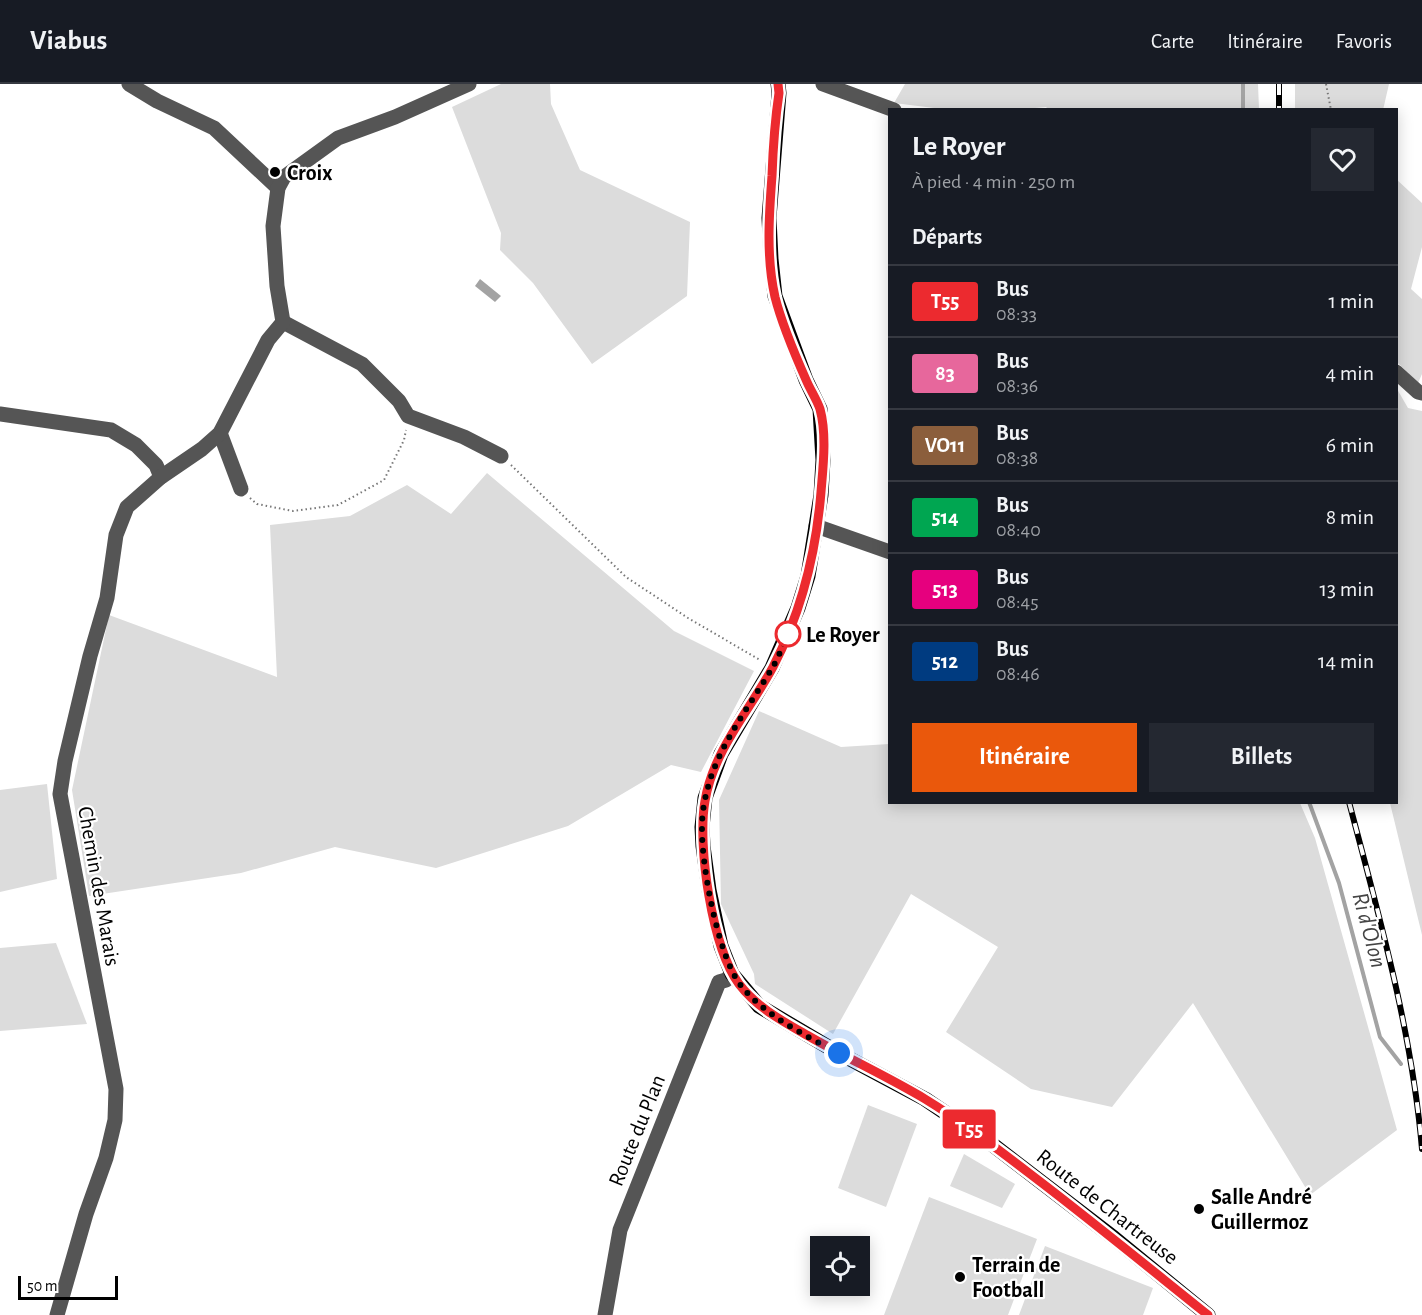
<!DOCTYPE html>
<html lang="fr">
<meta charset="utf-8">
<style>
:root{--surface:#171b24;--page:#242831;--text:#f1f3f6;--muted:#9ea1a6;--line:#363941;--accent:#ea580c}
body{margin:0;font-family:"Alegreya Sans",sans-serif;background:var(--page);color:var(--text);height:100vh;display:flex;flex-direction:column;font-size:22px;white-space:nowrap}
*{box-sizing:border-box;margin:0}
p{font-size:20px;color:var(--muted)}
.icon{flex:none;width:33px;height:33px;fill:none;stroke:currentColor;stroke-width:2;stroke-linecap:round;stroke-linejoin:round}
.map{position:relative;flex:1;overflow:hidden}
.sheet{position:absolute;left:888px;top:24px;width:510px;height:696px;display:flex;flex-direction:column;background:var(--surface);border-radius:0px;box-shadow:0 3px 15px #0003}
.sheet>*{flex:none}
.badge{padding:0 12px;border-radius:4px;font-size:21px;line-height:39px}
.controls{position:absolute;left:810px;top:1152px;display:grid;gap:12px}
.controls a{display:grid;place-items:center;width:60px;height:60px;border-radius:0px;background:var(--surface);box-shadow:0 3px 15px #0003;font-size:30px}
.scale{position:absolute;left:18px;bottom:15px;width:100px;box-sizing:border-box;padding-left:6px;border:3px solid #000;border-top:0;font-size:16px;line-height:21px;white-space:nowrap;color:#000;-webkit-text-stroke:4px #fff;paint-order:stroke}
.you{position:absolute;width:30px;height:30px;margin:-15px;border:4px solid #fff;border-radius:50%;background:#1a73e8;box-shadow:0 0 0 9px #1a73e833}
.map>.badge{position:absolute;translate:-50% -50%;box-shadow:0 0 0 3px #fff}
h2{padding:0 24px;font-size:22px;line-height:54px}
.round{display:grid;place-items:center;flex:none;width:63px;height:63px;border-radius:0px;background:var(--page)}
.overview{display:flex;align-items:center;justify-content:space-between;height:102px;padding:0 24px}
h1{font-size:28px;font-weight:700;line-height:45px}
.primary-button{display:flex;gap:12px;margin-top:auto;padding:12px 24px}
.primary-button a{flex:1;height:69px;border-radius:0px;background:var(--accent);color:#fff;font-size:24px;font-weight:700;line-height:69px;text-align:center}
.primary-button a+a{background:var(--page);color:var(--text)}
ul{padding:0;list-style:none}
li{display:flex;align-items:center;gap:18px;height:72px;padding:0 24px;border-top:2px solid var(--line)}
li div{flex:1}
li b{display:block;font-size:22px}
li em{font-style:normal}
li .badge{min-width:66px;font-weight:700;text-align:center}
header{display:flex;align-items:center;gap:36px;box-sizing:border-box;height:84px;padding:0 30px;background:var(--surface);border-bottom:2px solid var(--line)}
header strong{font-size:28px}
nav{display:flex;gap:33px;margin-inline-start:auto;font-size:21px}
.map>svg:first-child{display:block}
.green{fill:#dcdcdc}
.water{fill:#a3a3a3}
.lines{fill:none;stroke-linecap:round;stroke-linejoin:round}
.stream{stroke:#a3a3a3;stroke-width:4}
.path{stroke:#777;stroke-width:2;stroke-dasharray:1.5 3;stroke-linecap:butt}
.minor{stroke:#555;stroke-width:15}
.major{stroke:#000;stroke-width:15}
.rail-casing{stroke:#000;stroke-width:6}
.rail{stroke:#fff;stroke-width:4;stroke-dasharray:11;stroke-linecap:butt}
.line-casing{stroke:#fff;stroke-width:14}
.line{stroke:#ec2a2f;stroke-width:9}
.walk{stroke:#000;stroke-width:6;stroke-dasharray:0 10.8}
.poi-dot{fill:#000;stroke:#fff;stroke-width:2}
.stop-dot{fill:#fff;stroke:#ec2a2f;stroke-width:3}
.labels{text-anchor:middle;stroke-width:4.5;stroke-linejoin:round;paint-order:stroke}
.poi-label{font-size:22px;font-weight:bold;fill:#000;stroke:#fff;text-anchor:start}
.stop-label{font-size:22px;font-weight:bold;fill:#000;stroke:#fff;text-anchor:start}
.street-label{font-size:22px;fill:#000;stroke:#fff}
.water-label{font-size:24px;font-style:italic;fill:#444;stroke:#fff}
</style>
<header>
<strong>Viabus</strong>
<nav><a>Carte</a><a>Itinéraire</a><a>Favoris</a></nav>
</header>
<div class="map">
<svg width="1422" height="1231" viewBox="0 0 1422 1231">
<rect width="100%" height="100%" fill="#fff"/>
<g class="green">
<polygon points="501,0 550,0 551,20 580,86 690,138 687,212 592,280 533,199 500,166 501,149 452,23"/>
<polygon points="905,0 1258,0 1259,25 1049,26 1046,23 1013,26 950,26 894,19"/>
<polygon points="1295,0 1389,0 1383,26 1295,25"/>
<polygon points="1396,95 1422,119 1422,163 1411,205 1422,215 1422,290 1418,299 1397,278"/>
<polygon points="1397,305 1408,324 1422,327 1422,851 1390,719 1396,718"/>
<polygon points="487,389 674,547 754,587 701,688 671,681 568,742 436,784 335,763 241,789 89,812 72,706 109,531 277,593 270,441 350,432 407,401 451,430"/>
<polygon points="759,627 841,663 889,660 890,718 1300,719 1315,754 1397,1046 1310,1111 1193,919 1112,1023 1031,1005 946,948 998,863 911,810 833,950 755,900 754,890 721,820 719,716"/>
<polygon points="47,700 57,795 0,808 0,706"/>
<polygon points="56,859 87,940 0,947 0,864"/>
<polygon points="868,1021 917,1040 886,1123 838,1104"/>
<polygon points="964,1070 1015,1100 1002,1124 950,1102"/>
<polygon points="929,1113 1037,1155 1008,1231 884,1231"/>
<polygon points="1045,1162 1153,1204 1143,1231 1019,1231"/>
</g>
<polygon class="water" points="480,195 501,212 495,218 475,202"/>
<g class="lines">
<g class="stream">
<polyline points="1243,26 1243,0"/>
<polyline points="1309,718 1339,799 1380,953 1401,980"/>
</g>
<g class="path">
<polyline points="1326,0 1331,26"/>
<polyline points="511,381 626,493 688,534 760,576"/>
<polyline points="250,414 257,420 293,427 338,421 384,396 404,356 406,346"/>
</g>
<g class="minor">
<polyline points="129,0 157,17 214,44 278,104"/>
<polyline points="823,0 894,26"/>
<polyline points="283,238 362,280 399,317 408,332 464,353 501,372"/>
<polyline points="1396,288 1418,308 1422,309"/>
<polyline points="0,330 111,346 136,361 156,381 161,393"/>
<polyline points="220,349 241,405"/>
<polyline points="816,442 890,468"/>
<polyline points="57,1231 86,1130 106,1074 115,1036 116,1005 60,710 65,677 90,572 107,514 116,451 127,423 161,393 202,365 220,349 268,256 283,238 277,202 273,142 278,104 284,93 338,54 395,33 469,0"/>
<polyline points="605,1231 620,1146 719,898 726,896 732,890"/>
</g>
<polyline class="major" points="778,0 779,9 769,134 771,175 775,212 806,296 820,325 823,376 821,411 808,492 798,524 772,584 721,670 705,714 702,743 703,762 709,806 721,862 732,890 759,922 835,967 925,1015 993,1061 1114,1154 1208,1231"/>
<g class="rail-casing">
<g id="rail">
<polyline points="1279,0 1279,26"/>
<path d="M1349,718c30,114 63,229 73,347"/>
</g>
</g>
<use href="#rail" class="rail"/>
</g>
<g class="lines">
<g class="line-casing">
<path id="line" d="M778,0l1,9c-4,27 -6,55 -7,83 -3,39 -6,81 3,121 7,28 20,58 32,85 4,9 10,18 13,27 7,26 3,58 1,83 -5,61 -20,121 -48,175 -23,43 -60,84 -68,134 -8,44 7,147 34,183 19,25 47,39 73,54 37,21 76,39 113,61 41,25 79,55 117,84 56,43 111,88 166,132"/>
</g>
<use href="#line" class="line"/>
<path class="walk" d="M788,550c-5,11 -10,25 -17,36 -21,35 -47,69 -60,107 -5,16 -9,32 -9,49 -1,38 16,132 40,161 23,28 65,50 97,66"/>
</g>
<g class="poi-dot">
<circle cx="275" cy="88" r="6"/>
<circle cx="1199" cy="1125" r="6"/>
<circle cx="960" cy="1193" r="6"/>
</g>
<circle class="stop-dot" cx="788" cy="550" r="12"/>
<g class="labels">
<g class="poi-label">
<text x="287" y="96">Croix</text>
<text x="1211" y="1120">Salle André<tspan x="1211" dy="25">Guillermoz</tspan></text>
<text x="972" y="1188">Terrain de<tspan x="972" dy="25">Football</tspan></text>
</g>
<g class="stop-label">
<text x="806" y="558">Le Royer</text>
</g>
<g class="street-label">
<text transform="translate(100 802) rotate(80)" y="8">Chemin des Marais</text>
<text transform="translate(636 1046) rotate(-68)" y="8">Route du Plan</text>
<text transform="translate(1108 1122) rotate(38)" y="8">Route de Chartreuse</text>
</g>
<g class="water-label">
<text transform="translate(1370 846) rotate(75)" y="8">Ri d'Olon</text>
</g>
</g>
</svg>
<div class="controls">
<a><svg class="icon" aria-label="locate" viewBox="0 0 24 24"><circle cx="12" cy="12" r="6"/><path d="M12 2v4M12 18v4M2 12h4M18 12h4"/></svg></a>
</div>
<div class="scale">50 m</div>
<div class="you" style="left:839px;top:969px"></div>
<b class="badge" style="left:969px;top:1045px;background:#ec2a2f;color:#fff">T55</b>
<section class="sheet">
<div class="overview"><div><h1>Le Royer</h1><p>À pied · 4 min · 250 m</p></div><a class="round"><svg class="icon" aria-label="heart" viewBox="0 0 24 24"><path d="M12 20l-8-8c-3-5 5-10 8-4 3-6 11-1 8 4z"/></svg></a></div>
<h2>Départs</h2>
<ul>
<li><span class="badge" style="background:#ec2a2f;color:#fff">T55</span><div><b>Bus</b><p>08:33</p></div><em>1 min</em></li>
<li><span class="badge" style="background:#e7679c;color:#fff">83</span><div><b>Bus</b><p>08:36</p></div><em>4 min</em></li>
<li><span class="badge" style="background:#8b5e3c;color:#fff">VO11</span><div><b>Bus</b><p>08:38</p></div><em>6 min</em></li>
<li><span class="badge" style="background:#00a651;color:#fff">514</span><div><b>Bus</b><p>08:40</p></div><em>8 min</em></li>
<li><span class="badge" style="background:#e6007e;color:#fff">513</span><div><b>Bus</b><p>08:45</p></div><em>13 min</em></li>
<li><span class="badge" style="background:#003b80;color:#fff">512</span><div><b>Bus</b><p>08:46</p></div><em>14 min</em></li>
</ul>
<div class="primary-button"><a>Itinéraire</a><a>Billets</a></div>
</section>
</div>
